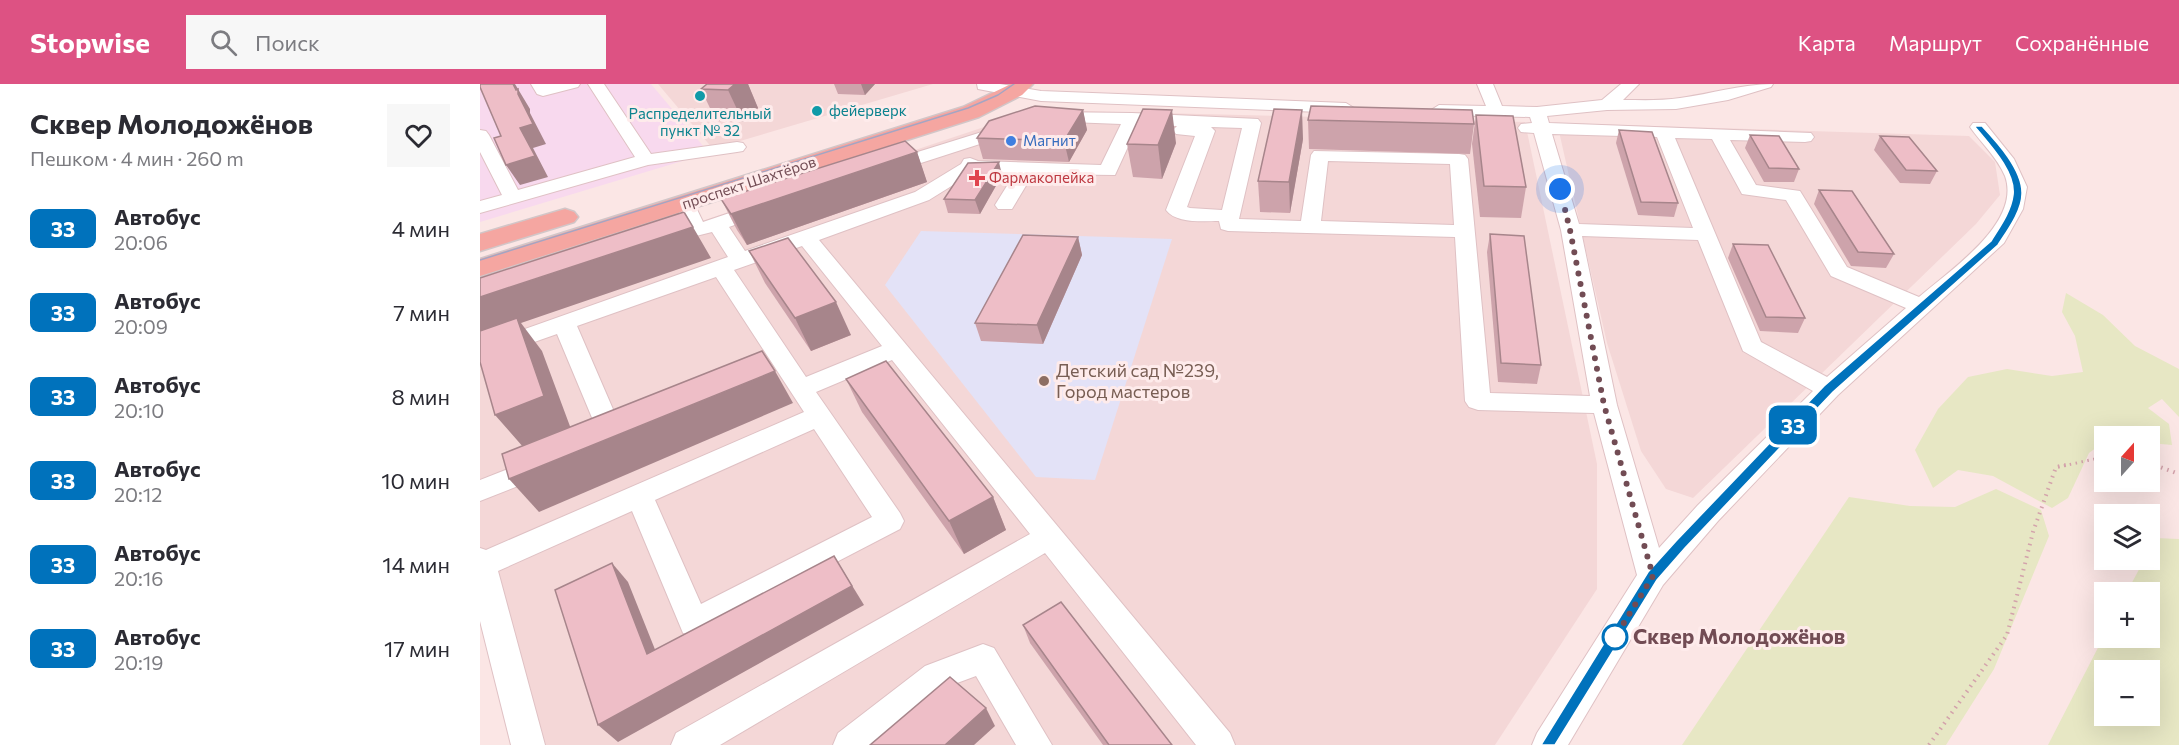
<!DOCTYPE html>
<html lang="ru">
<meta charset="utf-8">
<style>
:root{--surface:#fff;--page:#f7f7f7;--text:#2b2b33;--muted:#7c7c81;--accent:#dd5283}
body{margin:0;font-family:Commissioner,sans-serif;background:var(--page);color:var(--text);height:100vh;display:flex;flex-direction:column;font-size:22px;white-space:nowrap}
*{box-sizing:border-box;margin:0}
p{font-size:20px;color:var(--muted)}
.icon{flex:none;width:33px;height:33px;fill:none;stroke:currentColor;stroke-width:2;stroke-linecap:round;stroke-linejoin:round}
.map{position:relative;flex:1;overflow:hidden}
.details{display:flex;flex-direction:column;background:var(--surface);width:480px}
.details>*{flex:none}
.badge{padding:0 12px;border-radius:9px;font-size:21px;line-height:39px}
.needle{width:39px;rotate:21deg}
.fabs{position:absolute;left:1614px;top:342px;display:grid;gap:12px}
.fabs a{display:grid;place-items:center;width:66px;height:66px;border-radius:0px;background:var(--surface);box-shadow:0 6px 24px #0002;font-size:30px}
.you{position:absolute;width:30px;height:30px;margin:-15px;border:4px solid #fff;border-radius:50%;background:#1a73e8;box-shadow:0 0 0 9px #1a73e833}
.map>.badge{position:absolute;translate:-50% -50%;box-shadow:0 0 0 3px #fff}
.round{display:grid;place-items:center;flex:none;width:63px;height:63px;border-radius:0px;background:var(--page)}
.overview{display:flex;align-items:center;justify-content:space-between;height:102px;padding:0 30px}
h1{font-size:28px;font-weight:700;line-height:45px}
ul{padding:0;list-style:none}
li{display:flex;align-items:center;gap:18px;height:84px;padding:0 30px}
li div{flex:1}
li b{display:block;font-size:22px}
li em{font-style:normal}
li .badge{min-width:66px;font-weight:700;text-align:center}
header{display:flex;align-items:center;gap:36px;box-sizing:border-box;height:84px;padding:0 30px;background:var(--accent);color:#fff}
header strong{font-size:28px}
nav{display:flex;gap:33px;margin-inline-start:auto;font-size:21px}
.search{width:420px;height:54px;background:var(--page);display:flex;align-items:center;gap:15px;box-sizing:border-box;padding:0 21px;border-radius:0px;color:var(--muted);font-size:22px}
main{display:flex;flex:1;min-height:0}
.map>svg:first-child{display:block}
.residential{fill:#f4d7d7}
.education{fill:#e3e2f7}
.medical{fill:#f8d9ee}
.green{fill:#e7e7c4;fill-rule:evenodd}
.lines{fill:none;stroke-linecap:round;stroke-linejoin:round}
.minor-casing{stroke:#dfc1c4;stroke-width:2}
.major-casing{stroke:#d2c6c8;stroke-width:3}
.path-far1{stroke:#d3a2ab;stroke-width:3;stroke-dasharray:1.5 4.5;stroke-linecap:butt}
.path{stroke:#d3a2ab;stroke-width:4;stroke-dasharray:1.5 5;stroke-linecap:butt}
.minor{fill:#fff;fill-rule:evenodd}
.major{fill:#f5a6a1;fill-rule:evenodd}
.tram{stroke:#a4a5c3;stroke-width:1.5}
.wall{fill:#cda3ab}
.shaded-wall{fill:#a7858b}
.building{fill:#eebec7;stroke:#a7858b;stroke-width:1.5}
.line{fill:#0072bc;stroke:#fff;stroke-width:1.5}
.walk{stroke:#724c54;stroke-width:6;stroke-dasharray:0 10.8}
.culture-dot{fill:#0f9aa8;stroke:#feebeb;stroke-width:2}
.shop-dot{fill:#3f7fe0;stroke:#feebeb;stroke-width:2}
.health-dot{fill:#e0444e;stroke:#feebeb;stroke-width:2}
.education-dot{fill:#8d6e63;stroke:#feebeb;stroke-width:2}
.stop-dot{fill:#fff;stroke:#0072bc;stroke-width:3}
.labels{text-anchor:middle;stroke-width:6;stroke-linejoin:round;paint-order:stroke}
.far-culture-label{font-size:15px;fill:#0d838f;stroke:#feebeb;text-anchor:start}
.far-shop-label{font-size:15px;fill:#366cbe;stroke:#feebeb;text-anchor:start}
.far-health-label{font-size:15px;fill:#be3a42;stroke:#feebeb;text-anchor:start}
.far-street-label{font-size:15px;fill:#724c54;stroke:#feebeb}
.education-label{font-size:18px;fill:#785e54;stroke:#feebeb;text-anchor:start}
.near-stop-label{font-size:21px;font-weight:bold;fill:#724c54;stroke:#feebeb;text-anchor:start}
</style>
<header>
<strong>Stopwise</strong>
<div class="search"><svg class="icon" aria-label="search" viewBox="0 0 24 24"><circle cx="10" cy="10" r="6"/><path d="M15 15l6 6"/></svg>Поиск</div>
<nav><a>Карта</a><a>Маршрут</a><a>Сохранённые</a></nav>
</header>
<main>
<section class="details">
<div class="overview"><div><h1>Сквер Молодожёнов</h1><p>Пешком · 4 мин · 260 m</p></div><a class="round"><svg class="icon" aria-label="heart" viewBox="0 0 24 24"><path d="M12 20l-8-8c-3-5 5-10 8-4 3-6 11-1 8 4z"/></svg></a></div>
<ul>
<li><span class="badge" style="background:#0072bc;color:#fff">33</span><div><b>Автобус</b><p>20:06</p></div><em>4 мин</em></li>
<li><span class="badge" style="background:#0072bc;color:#fff">33</span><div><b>Автобус</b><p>20:09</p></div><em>7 мин</em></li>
<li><span class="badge" style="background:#0072bc;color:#fff">33</span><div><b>Автобус</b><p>20:10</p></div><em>8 мин</em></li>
<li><span class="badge" style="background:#0072bc;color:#fff">33</span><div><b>Автобус</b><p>20:12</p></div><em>10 мин</em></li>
<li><span class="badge" style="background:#0072bc;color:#fff">33</span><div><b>Автобус</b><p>20:16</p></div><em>14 мин</em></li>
<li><span class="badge" style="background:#0072bc;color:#fff">33</span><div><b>Автобус</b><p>20:19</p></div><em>17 мин</em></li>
</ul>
</section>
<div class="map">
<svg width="1699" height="661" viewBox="0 0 1699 661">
<rect width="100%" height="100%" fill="#fbe6e5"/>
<g class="residential">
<polygon points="178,0 453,0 233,65"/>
<polygon points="555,26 1045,38 1117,380 1117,505 1015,661 48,661 0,497 0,211"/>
<polygon points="1080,39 1489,52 1515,78 1520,111 1496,140 1213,414 1186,405 1161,367 1127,259 1080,52"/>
</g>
<polygon class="education" points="441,147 692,155 615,396 556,393 405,201"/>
<polygon class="medical" points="0,0 171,0 229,69 0,138"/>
<g class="green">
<polygon points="1586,209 1623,231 1655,262 1699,285 1699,333 1682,315 1668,324 1689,340 1692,361 1670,359 1670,352 1654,352 1643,345 1633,352 1624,352 1624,358 1609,369 1588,414 1572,424 1513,392 1478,386 1453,404 1435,366 1458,325 1488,293 1527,285 1572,292 1603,288 1595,252 1582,228"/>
<polygon points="1516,405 1561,426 1569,452 1514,585 1466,661 1202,661 1369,413 1430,422 1475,423"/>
<path d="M1675,454l24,1v206h-131l56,-109 46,2v-46h-23l17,-32h6v-10zM1624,586h46v46h-46z"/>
</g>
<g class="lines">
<g class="minor-casing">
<g id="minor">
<polygon points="51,0 100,0 98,3 63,12 57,10"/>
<polygon points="108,0 124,0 171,70 257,58 263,59 266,63 263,67 257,68 168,81 0,129 0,117 22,111 0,68 0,46 6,47 9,51 38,106 155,73"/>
<polygon points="497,0 520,0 561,7 866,19 874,24 866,29 561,17 498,5"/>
<path d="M997,0h16l9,22 35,1 65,-7 19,-16h18l-16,16c18,0 38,1 57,-2 31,-4 61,-14 93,-14l-2,3 -43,13 -52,9 -69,1 -60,6 2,7 262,10 3,4 -3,4 -6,1 -75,-2 26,45 44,6 47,76 72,30c30,-26 103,-74 86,-121 -8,-19 -23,-32 -35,-49l3,-4h12l29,36 13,28 -4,22 -19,34 -166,152 -120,126 -55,64 -95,160h-36l5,-12 100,-158 -43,-162 -116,-3 -9,-3 -4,-6 -10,-164 -227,-6 -7,-2 -2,-8c-15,0 -43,3 -53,-11l29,-74 -19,-2 -3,-4 4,-4 -39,-1 -23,50 -82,-1 -21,35h-14l-3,-4 20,-32 -41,-1 -45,28 -110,40 411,493 5,12h-39l-151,-192 -325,192h-49l5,-12 354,-199 -138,-174 -76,32 84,121 4,8 -4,8 -206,107 -11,-3 -51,-122 -134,60 47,174h-34l-31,-124v-73l6,2 318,-138 -88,-135 -139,49 48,111 -4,7 -9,2 -9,-2 -46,-110 -77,27v-16l248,-88 -16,-25 -16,4 -7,-2 -14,-31 3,-4h14l11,23 53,-18h14l3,4 -3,4 -41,15 16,24 170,-59 46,-28 3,-5 6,-1 8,3 123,4 20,-41 -77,-3 -2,-4 2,-4 6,-1 82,1 126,6 3,4 -22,96 62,2 10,-66 3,-4 145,3 6,1 3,4 22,234 100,3 -29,-166 -27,-97 -13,-1 -3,-4 3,-4 11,-1 -2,-6 -91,-2 -8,-5 8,-5 47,1zM731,43l31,1 -20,82 -32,-2 -3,-1 28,-76zM1072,50l105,3 36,91 -114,-4zM1195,54l37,1 30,55 44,6 45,76 75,32 -79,69 -66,-35zM848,77l122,3 4,61 -133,-4zM1102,152l116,4 45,111 70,40 -115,114 -39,43 -42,-143zM322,162l80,100 -76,31 -72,-107zM334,345l58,88 -171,87 -46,-104z"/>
<polygon points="531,39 537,40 540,44 537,48 413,88 399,88 397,84 399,80"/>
<polygon points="61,372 71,375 74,382 71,389 0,417 0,396"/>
<polygon points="503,560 514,564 572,661 536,661 496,592 469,602 397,661 353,661 358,649 445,582"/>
</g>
</g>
<g class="major-casing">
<g id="major">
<polygon points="531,0 553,0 542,11 499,33 0,192 0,175 483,23"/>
<polygon points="85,125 94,128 98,133 94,138 0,167 0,150"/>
</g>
</g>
<g class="path-far1">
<polyline points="1670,379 1679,383"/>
<polyline points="1578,383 1624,373"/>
</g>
<g class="path">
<polyline points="1675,381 1699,390"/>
<polyline points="1449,661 1527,551 1553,448 1576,383 1586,381"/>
</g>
<use href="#minor" class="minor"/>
<use href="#major" class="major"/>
<polyline class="tram" points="0,176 488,24 518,11 534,0"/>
</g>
<g class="wall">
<polygon points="268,0 278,24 263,38 236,37 221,5"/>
<polygon points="354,0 395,0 385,11 358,10"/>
<polygon points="603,26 607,46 589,78 503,75 497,54"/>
<polygon points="996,31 1046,103 1041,134 1000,133 992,60"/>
<polygon points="828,36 994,40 990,70 829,65"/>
<polygon points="1139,46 1198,119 1194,133 1158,131 1136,59"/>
<polygon points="1270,51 1319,85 1314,98 1284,98 1265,64"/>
<polygon points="1400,52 1457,87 1450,100 1420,99 1394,66"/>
<polygon points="823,55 810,129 780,128 778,97"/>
<polygon points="696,59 682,95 653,93 647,60"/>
<polygon points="437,68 447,98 267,161 257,146 241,115"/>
<polygon points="522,91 500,130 468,129 464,115"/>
<polygon points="1339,106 1414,170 1406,184 1371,182 1334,120"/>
<polygon points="1010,150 1061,281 1057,300 1018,298 1007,168"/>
<polygon points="598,153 602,171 563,260 501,257 495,239"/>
<polygon points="1253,160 1325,234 1318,249 1280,247 1248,174"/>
<polygon points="269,167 371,251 331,267 285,199"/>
<polygon points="366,295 513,413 526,446 484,470 382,328"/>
<polygon points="543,541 692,661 623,661 550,559"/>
</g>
<g class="shaded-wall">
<polygon points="33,0 35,0 50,25 50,29 66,60 53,64 68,93 40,101 26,81"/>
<polygon points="255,0 268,0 278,24 263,38 248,6"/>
<polygon points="381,0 395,0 385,11"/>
<polygon points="603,26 607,46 589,78 584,57"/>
<polygon points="692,26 696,59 682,95 678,61"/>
<polygon points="822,26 823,55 810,129 809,98"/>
<polygon points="437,68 447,98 267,161 251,130"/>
<polygon points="519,78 522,91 500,130 495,116"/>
<polygon points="213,143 231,174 41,239 62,267 91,345 44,364 15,331 0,249 0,213"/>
<polygon points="598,153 602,171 563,260 557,241"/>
<polygon points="356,218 371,251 331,267 315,234"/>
<polygon points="295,287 313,319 59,428 29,395"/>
<polygon points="513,413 526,446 484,470 469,437"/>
<polygon points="354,472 384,521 138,658 118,641"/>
<polygon points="132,479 148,498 184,588 167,570"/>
<polygon points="506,624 515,642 494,661 465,661"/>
</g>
<g class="building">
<polygon points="0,0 33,0 36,6 38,5 38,10 53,40 40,44 55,72 26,81 14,54 21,52 0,3"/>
<polygon points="227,0 255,0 248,6 221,5"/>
<polygon points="555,22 603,26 584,57 497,54 509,37"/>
<polygon points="831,22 992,26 994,40 828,36"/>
<polygon points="663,25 692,26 678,61 647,60"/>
<polygon points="794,25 822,26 809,98 778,97"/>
<polygon points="996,31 1033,32 1046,103 1004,102"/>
<polygon points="1139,46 1172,48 1198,119 1161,118"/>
<polygon points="1270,51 1299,52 1319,85 1289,84"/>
<polygon points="1400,52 1429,53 1457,87 1426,86"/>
<polygon points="425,57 437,68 251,130 241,115"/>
<polygon points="519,78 495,116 464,115 488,79"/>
<polygon points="1339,106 1372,107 1414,170 1378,168"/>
<polygon points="204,128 213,143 0,213 0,194"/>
<polygon points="1010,150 1044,152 1061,281 1021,279"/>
<polygon points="543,151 598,153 557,241 495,239"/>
<polygon points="308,154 356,218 315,234 269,167"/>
<polygon points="1253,160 1288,161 1325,234 1286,233"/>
<polygon points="37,234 64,312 15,331 0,278 0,247"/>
<polygon points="282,267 295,287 29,395 22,370"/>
<polygon points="406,277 513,413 469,437 366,295"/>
<polygon points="354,472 372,502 118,641 75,506 132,479 167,570"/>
<polygon points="581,518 692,661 629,661 543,541"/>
<polygon points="470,593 506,624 465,661 390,661"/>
</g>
<path class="line" d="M1496,42h6c15,16 41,44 40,68 0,17 -15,37 -24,51l-165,147 -148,156 -28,32 -102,165h-14l3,-5 104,-168 28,-31 148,-155 167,-145c8,-13 20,-29 22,-46 3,-23 -24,-51 -38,-68z"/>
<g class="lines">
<polyline class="walk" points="1080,105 1090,146 1124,321 1173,492 1135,553"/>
</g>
<g class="culture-dot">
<circle cx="220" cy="12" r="6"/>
<circle cx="337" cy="27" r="6"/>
</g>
<circle class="shop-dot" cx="531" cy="57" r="6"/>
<path class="health-dot" d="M494 85h6v6h6v6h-6v6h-6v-6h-6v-6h6z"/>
<circle class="education-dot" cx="564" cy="297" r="6"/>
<circle class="stop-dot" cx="1135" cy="553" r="12"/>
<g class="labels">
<g class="far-culture-label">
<text x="349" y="32">фейерверк</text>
<text x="220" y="35" text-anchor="middle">Распределительный<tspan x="220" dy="17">пункт № 32</tspan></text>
</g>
<g class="far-shop-label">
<text x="543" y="62">Магнит</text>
</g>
<g class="far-health-label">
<text x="509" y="99">Фармакопейка</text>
</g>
<g class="far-street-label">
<text transform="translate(269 99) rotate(-18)" y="5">проспект Шахтёров</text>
</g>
<g class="education-label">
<text x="576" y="293">Детский сад №239,<tspan x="576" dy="21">Город мастеров</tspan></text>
</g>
<g class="near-stop-label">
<text x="1153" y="560">Сквер Молодожёнов</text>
</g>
</g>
</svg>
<div class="fabs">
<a><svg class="needle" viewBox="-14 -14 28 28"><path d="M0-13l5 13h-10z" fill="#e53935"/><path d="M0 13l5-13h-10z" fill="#7c7c81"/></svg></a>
<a><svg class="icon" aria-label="layers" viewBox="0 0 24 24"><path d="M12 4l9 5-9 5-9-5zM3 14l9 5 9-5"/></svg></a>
<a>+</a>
<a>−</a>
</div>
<div class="you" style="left:1080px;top:105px"></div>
<b class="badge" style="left:1313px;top:341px;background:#0072bc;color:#fff">33</b>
</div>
</main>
